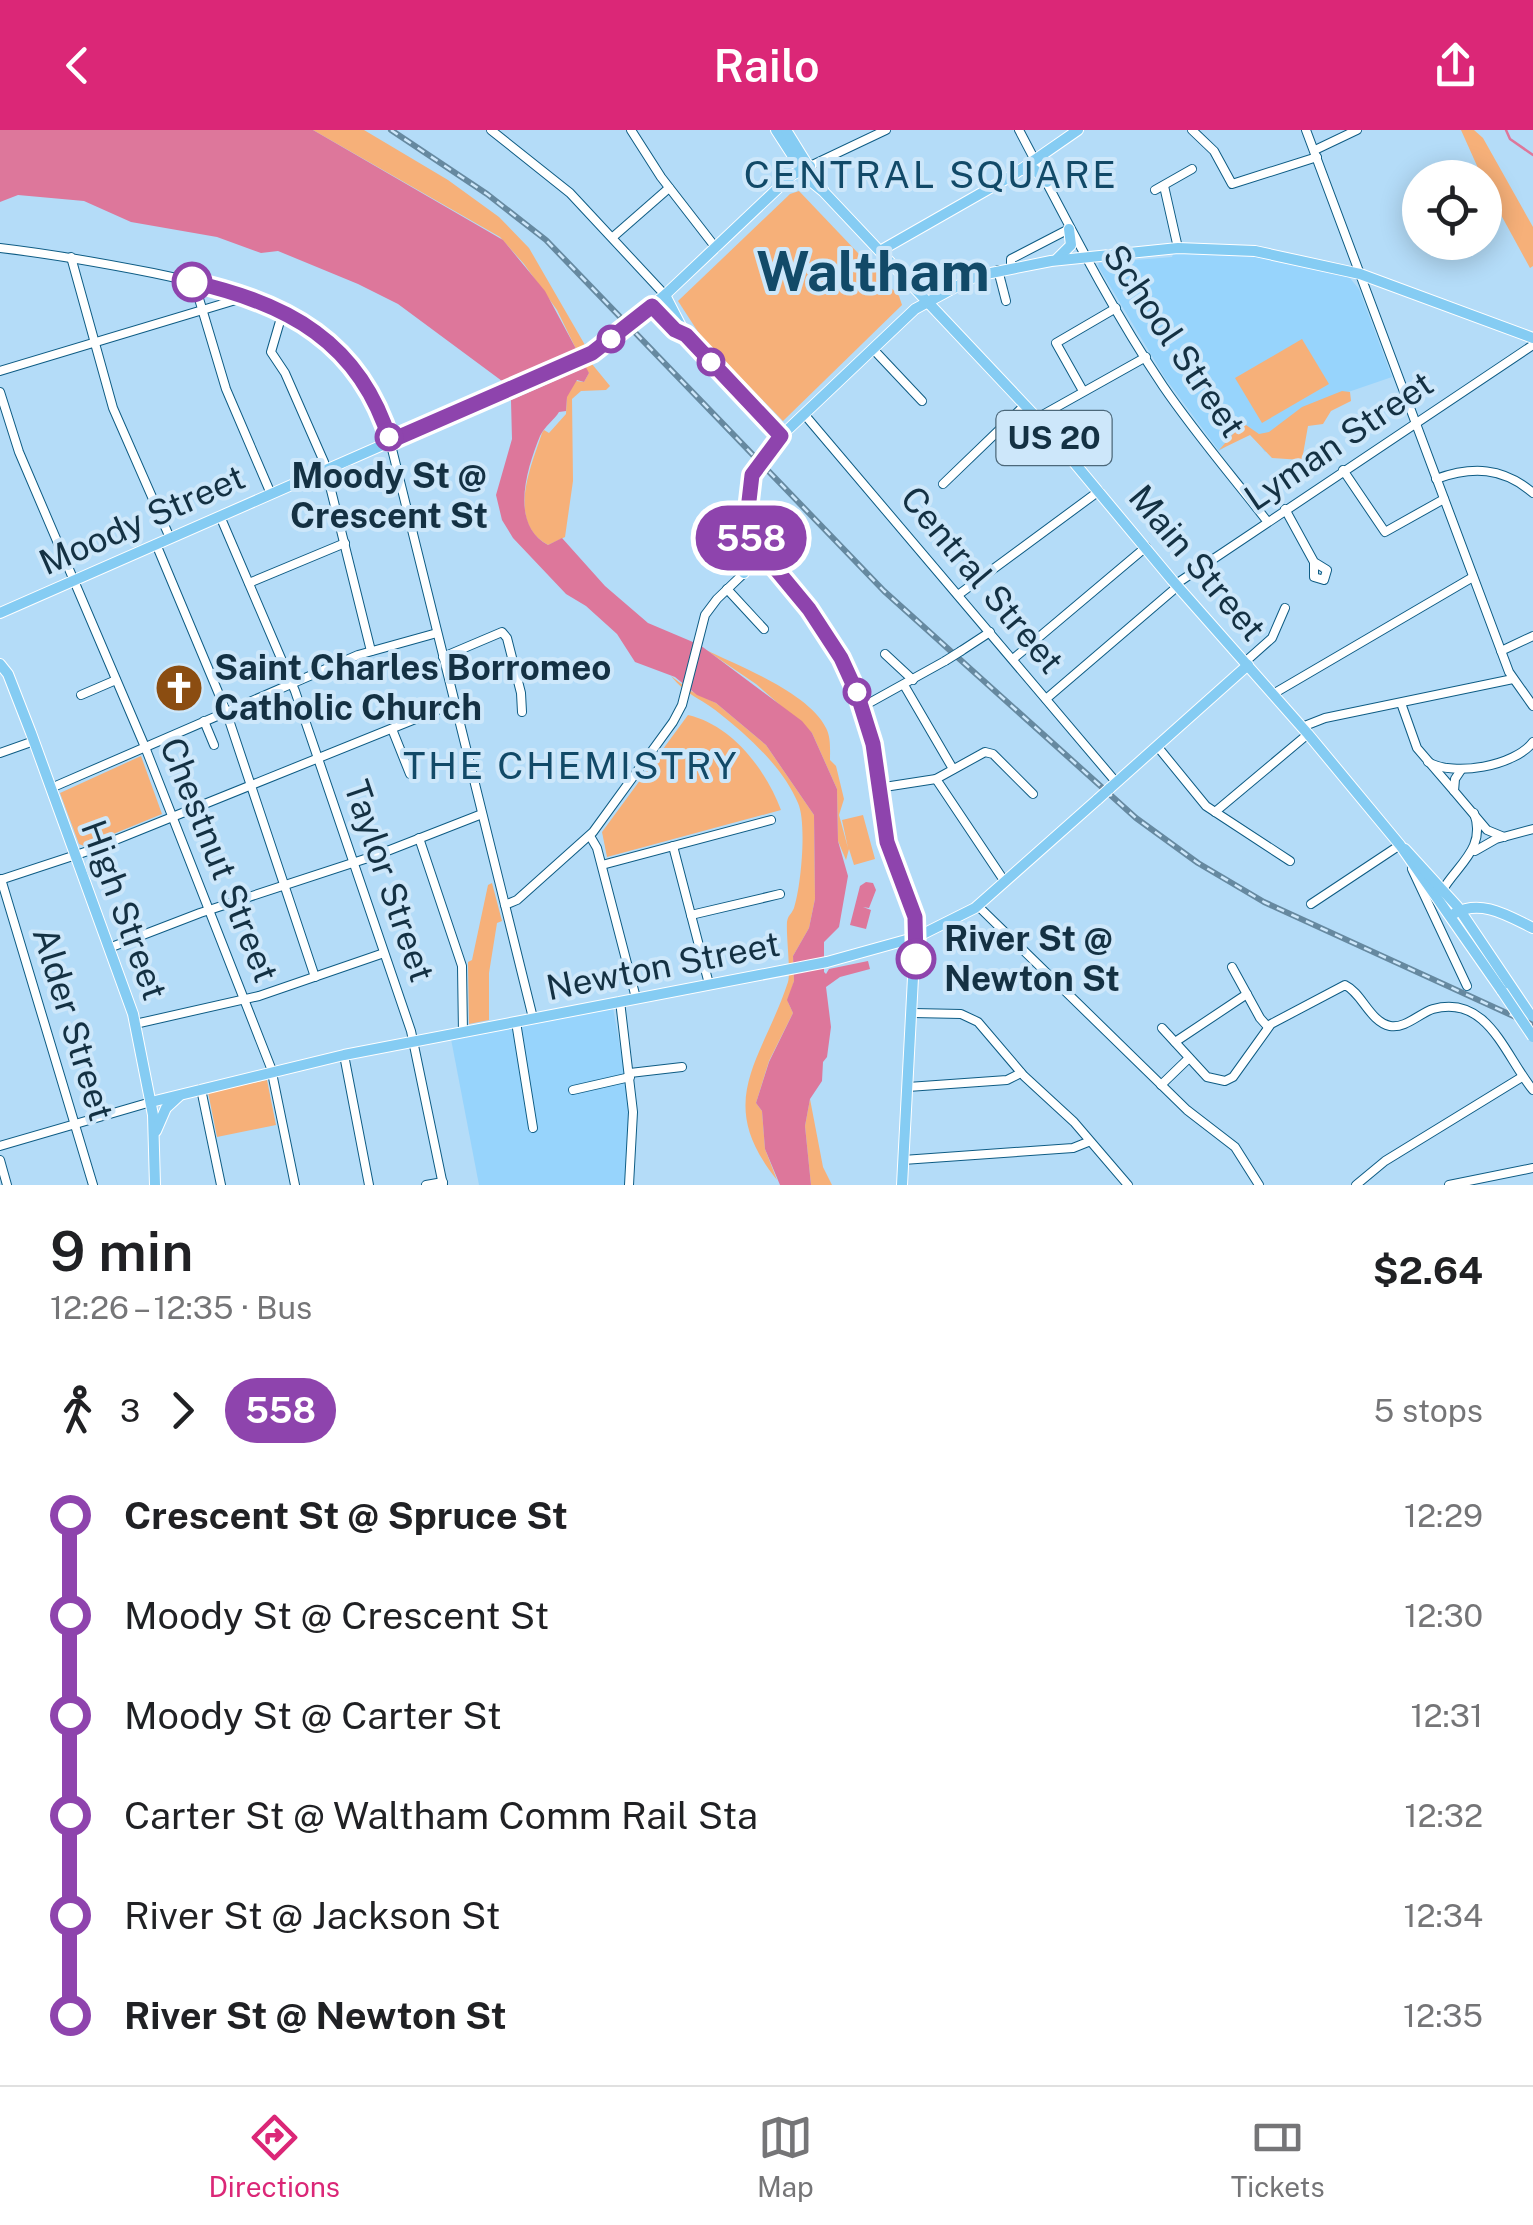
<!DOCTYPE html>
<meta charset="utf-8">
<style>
:root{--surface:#fff;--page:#f2f2f2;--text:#202124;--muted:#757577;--line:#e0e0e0;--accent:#db2777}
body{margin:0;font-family:"Public Sans",sans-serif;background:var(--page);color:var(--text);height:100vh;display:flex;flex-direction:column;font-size:38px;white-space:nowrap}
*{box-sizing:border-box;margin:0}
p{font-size:32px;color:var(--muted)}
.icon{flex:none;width:55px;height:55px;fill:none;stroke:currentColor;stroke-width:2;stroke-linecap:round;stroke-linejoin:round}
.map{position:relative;height:1055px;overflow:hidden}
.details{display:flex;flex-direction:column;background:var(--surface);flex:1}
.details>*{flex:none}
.badge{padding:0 20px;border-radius:32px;font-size:35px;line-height:65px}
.fabs{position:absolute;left:1402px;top:30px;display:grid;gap:20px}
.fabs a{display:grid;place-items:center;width:100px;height:100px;border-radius:50%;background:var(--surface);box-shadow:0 5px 25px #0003;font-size:50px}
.map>.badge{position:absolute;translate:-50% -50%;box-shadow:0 0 0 5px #fff}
.legs{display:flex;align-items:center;gap:15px;height:110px;padding:0 50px;font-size:32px}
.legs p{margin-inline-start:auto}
.overview{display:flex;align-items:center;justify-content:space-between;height:170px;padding:0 50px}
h1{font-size:55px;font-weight:600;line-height:75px}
ul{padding:0 50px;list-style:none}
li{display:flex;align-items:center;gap:35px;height:100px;font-size:38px}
li i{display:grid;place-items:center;width:15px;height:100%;margin:0 12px;background:currentColor}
li i::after{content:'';width:25px;height:25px;margin:-12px;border:8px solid;border-radius:50%;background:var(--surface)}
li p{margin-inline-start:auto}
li:first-child i{background:linear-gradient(#0000 50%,currentColor 0)}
li:last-child i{background:linear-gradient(currentColor 50%,#0000 0)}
header{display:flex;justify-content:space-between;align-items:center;height:130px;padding:0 50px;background:var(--accent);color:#fff;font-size:45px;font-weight:600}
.dock{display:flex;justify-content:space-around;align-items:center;height:140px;border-top:2px solid var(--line);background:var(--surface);font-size:28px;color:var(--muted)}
.dock a{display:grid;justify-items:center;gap:5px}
.dock .active{color:var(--accent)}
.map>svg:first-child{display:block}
.built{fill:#97d4fc}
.green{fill:#f6b079}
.water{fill:#dd779b}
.pier{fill:#b4dcf8}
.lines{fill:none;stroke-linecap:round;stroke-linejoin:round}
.stream{stroke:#dd779b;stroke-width:2.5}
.minor-casing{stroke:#0e5c84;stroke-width:10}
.major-casing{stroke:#fff;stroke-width:12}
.minor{stroke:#fff;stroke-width:8}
.major{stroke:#85ccf3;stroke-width:10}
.rail-casing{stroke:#6689a0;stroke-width:6}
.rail{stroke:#cde7fa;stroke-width:2.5;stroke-dasharray:8;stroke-linecap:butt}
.minor-bridge-casing{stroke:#0e5c84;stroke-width:10;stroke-linecap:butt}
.major-bridge-casing{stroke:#fff;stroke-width:12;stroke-linecap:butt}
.minor-bridge{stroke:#fff;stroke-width:8}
.major-bridge{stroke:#85ccf3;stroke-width:10}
.line-1-casing{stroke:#fff;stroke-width:22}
.line-1{stroke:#8e44ad;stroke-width:15}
.stop-1-dot{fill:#fff;stroke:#8e44ad;stroke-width:5}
.labels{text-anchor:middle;stroke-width:8;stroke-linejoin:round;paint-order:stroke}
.shield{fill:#cde7fa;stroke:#4c687a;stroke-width:2.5}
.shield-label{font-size:32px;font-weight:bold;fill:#143143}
.street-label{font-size:35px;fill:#143143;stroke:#cde7fa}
.stop-label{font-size:35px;font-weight:bold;fill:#143143;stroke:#cde7fa}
.poi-label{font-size:35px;font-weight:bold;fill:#143143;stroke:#cde7fa;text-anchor:start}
.neighbourhood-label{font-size:38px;letter-spacing:2.5px;fill:#124a68;stroke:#cde7fa}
.town-label{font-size:55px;font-weight:bold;fill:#124a68;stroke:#cde7fa}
</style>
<header><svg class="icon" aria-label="back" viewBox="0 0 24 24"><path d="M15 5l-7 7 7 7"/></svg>Railo<svg class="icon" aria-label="share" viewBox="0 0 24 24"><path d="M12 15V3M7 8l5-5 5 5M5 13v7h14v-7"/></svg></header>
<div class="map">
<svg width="1533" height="1055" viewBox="0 0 1533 1055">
<rect width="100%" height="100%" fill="#b4dcf8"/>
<g class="built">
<polygon points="1173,124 1242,124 1349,147 1359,159 1392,247 1325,270 1265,322 1250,301 1219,321 1165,248 1098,136 1099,133 1172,127"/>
<polygon points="613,878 629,966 630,993 625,1055 479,1055 451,909"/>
</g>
<g class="green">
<polygon points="313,0 364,0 448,50 499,87 529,118 585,215 576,219 557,180 524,134 500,107"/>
<polygon points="1461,0 1474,0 1483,8 1533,97 1533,136 1530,138 1489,63 1485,48 1482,47"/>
<polygon points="799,61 899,166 902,175 783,291 702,208 678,171 790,64"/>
<polygon points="1302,209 1329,254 1262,293 1235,248"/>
<path d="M592,234l18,22 -4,4 -25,1 -9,8 1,82 -8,56 -17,8c-42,-23 -17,-78 -6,-112l2,-3 5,3 17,-19 1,-20 9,-13 8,1 5,-9 -5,-5z"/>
<polygon points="1342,261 1350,262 1351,271 1331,281 1323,294 1308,296 1302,330 1272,328 1250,305 1219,320 1240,296 1246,295 1259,304 1269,302 1302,277"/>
<path d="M706,520c33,16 103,43 120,78 5,9 4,22 4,32l6,6 8,33 -5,16 9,33 -6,-28 21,-5 12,44 -21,6 -5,-16 -3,11 -8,-19 -1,-52 -25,-56 -56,-49z"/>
<path d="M671,546l20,15 25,12 50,42 48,70 1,84 -6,29 -16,28 1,25 -6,21 5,11 -24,48 -13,42 6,8 3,38 12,31c-64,-80 -15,-119 11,-198 3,-11 -2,-45 -1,-60 1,-7 4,-7 7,-14 7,-21 13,-85 4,-105 -16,-37 -49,-66 -79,-90 -18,-15 -32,-17 -48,-37z"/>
<path d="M688,585c44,10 78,55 93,95l-174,47 -5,-25z"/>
<polygon points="141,626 162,684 84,716 79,714 60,663"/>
<polygon points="492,753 502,791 497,793 489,843 489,890 469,894 468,832 472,830 488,755"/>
<polygon points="267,950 276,995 217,1007 208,962"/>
<polygon points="810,969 823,1037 832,1055 811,1055 805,996"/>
</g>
<g class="water">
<path d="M0,0h313l190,110 42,51 44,82 -5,9 -7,-2 -10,17 -1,14 -7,1c-4,7 -15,15 -19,24 -13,32 -31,88 8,109l14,-7 43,48 43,37 52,22 102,76 10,12 25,56 1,52 10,35 -9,51 -15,15v30l2,2 3,-5 39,-8 2,8 -30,8 -14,10 5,40 -4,30 -4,5 -1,19 -12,18 -5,27 6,59h-31l-15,-36 -3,-38 -6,-8 13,-41 24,-49 -6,-13 7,-19 -1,-25 16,-28 6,-29 -1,-84 -48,-70 -50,-42 -19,-8 -22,-18 -40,-15 -18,-28 -31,-28 -20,-12 -53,-56 -11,-18 -6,-25 16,-56 -1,-38 -9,-20 -104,-77 -40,-20 -80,-33 -17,2 -44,-16 -86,-15 -47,-21 -66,-6 -18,7z"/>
<polygon points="866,752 873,753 876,760 869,778 863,777 871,780 866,799 850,795 860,756"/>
</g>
<polygon class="pier" points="578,218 586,237 509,271 501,253"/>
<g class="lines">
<polyline class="stream" points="1506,0 1510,9 1533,25"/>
<g class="minor-casing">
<g id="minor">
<polyline points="491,0 570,63 665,165"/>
<polyline points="631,0 661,47 716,118"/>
<path d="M1019,0c46,87 89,174 144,256 32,47 69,90 104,135"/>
<polyline points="1192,0 1214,21 1232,54 1317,27"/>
<polyline points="1306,0 1509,542 1533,576"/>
<polyline points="1315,20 1357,0"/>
<polyline points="810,36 886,0"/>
<polyline points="1164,56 1178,118"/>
<polyline points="1155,60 1192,39"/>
<polyline points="613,107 669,58"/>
<path d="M0,118c52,6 102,15 153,25 110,23 200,47 237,168l143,577"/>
<polyline points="71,127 113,278 170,408"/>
<polyline points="1011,138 1011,129 1069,99"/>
<polyline points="998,140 1006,171"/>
<polyline points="194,152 226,259 271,364"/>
<polyline points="283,181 271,222 285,243 324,332 371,521"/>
<polyline points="873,219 922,271"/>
<polyline points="0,241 249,166"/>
<polyline points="1083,261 1056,213 1116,178"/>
<polyline points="0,262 19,322 145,617 271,938 295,1055"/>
<polyline points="804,284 1116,652"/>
<polyline points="1037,288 1146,227"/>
<polyline points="1343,340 1385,402 1444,369"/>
<path d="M1436,349c36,-13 67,-12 97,14"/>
<polyline points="943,354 1025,275"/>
<polyline points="1285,379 1314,432 1314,447 1324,450 1327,440 1314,432"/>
<polyline points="220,386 295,561 411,901 443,1055"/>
<polyline points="156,414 226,581 315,847"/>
<polyline points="249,453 345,413"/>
<polyline points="1176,454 1533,215"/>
<polyline points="727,459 764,499"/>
<polyline points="958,465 1099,361"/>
<polyline points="961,521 990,502"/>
<polyline points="1501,521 1533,506"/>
<polyline points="885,524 913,550"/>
<polyline points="443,527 502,502 507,508 521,563 522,582"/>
<polyline points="1013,529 1146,417"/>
<polyline points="1245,532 1272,508 1285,478"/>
<polyline points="904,555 953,639"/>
<polyline points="1273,564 1473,447"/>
<polyline points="81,565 116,550"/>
<polyline points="1046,569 1178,456"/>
<polyline points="1401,573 1417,618 1454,661"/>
<polyline points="862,577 945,531"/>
<polyline points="204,591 214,615"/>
<polyline points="1302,597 1325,588 1513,549"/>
<polyline points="392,599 410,644"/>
<polyline points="1157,616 1206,676 1290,731"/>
<polyline points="0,623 34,611"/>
<path d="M1428,632c26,15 87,4 105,-20"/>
<polyline points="1461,640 1455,649 1454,661 1487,700 1504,707"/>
<polyline points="936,649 1005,752"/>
<polyline points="51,658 358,525 437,503"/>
<polyline points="878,658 936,649 985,622 993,624 1033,664"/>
<polyline points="1215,682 1308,604"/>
<polyline points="590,706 597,718 636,868"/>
<polyline points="419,708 462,836 463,903"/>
<polyline points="673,716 709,854"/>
<polyline points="1475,721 1496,709 1533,699"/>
<polyline points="602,735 771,690"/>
<polyline points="1412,739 1467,856"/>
<polyline points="1,749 93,1055"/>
<polyline points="0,750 88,721 455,573"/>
<path d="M1442,761c15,-26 45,-43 32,-78"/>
<polyline points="1311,774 1400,715"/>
<polyline points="505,775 517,770 593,702 673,592 682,575 705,485 717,469 763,425"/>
<polyline points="978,776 1187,980 1235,1017 1259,1055"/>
<polyline points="691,785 780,764"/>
<polyline points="109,818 200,783 377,725 482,684"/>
<polyline points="1232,837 1260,888 1268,897"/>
<polyline points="620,871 633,982 629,1055"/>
<polyline points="913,883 961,884 978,892 1024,946 1074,992 1128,1055"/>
<polyline points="516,892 533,998"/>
<polyline points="135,894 259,866 384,823"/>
<path d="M1162,898l45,49 18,4 8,-4 38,-53 74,-39c17,8 25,37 45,41 15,3 30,-13 43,-17 55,-15 72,47 100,81"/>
<polyline points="1175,912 1247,864"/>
<polyline points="344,925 369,1055"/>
<polyline points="630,943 682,937"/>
<polyline points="1161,955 1189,928"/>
<polyline points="908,957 1007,950 1021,943"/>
<polyline points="201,959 221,1055"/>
<polyline points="573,960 630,947"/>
<polyline points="0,1016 151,972"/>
<polyline points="0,1030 7,1055"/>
<polyline points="903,1030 1073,1018 1088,1012"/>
<polyline points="426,1055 443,1052"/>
<polyline points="1356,1055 1385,1031 1522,947"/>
<polyline points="1449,1055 1533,1038"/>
</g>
</g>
<g class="major-casing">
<g id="major">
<polyline points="776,0 807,48 823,61 1037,288 1172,450 1308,604 1400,715 1502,861"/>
<polyline points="786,0 823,60"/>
<polyline points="1023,40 1035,40 1047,52"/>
<polyline points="880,121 1013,45 1078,0"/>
<polyline points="1057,129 1071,115 1069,99"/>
<polyline points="665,165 685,204"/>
<polyline points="652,176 675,199 686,205 781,306"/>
<polyline points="744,443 749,410"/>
<polyline points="0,483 590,224 665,165 792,45 810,36"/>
<polyline points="0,534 8,544 31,603 133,884 153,985 155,1055"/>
<polyline points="1109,659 1248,535"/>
<polyline points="1405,719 1457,776 1533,889"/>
<path d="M1455,783c27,-14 53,3 78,15"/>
<polyline points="151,972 344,925 827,832 917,807 975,778 1098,669"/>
<polyline points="156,1001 166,978 179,966"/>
<polyline points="902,1055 916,791 887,712 873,614 854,557 835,519 809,479 751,411 749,361 760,331 781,306 915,179 976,146 1051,131 1178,118 1255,121 1360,144 1533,208"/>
</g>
</g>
<use href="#minor" class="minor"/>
<use href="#major" class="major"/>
<g class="rail-casing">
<polyline id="rail" points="391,0 487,64 546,110 884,461 1136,688 1198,733 1264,772 1533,895"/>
</g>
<use href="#rail" class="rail"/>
<g class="minor-bridge-casing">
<polyline id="minor-bridge" points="945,531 961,521"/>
</g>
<g class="major-bridge-casing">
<g id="major-bridge">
<polyline points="1098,669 1109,659"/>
<polyline points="1502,861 1533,907"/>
</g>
</g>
<use href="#minor-bridge" class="minor-bridge"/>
<use href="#major-bridge" class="major-bridge"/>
</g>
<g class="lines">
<g class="line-1-casing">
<path id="line-1" d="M192,152c95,21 168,60 198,159l202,-88 60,-47 23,24 11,5 95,101 -29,39 -3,26 2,38 58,70 32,49 16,35 16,51 14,98 28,75 1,42"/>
</g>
<use href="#line-1" class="line-1"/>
</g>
<defs>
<g id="church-disc" transform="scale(2.5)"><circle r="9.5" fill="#8b4d11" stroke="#cde7fa"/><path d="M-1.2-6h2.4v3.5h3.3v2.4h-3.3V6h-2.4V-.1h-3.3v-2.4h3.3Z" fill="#fff"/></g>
</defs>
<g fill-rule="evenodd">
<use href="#church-disc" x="179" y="558"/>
</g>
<g class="stop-1-dot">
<circle cx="192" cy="152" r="18"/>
<circle cx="611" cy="209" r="12"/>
<circle cx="711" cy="232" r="12"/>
<circle cx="389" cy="307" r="12"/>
<circle cx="857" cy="562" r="12"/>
<circle cx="916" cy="829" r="18"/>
</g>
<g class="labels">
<rect class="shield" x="996.5" y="281" width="115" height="54" rx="8"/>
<g class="shield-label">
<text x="1054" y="319">US 20</text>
</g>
<g class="street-label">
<text transform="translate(1174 211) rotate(56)" y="12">School Street</text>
<text transform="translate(1339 311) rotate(-34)" y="12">Lyman Street</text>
<text transform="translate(142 390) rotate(-24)" y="12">Moody Street</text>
<text transform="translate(1197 433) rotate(50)" y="12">Main Street</text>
<text transform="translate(982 450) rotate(50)" y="12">Central Street</text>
<text transform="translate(219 730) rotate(68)" y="12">Chestnut Street</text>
<text transform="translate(389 751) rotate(71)" y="12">Taylor Street</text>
<text transform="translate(124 780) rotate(70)" y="12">High Street</text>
<text transform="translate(663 836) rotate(-11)" y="12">Newton Street</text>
<text transform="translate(73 894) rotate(73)" y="12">Alder Street</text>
</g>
<g class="stop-label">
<text x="389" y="358">Moody St @<tspan x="389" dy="40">Crescent St</tspan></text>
<text x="944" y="821" text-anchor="start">River St @<tspan x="944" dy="40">Newton St</tspan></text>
</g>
<g class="poi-label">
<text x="214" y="550">Saint Charles Borromeo<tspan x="214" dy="40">Catholic Church</tspan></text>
</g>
<g class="neighbourhood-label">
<text x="931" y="58">CENTRAL SQUARE</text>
<text x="571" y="649">THE CHEMISTRY</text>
</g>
<g class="town-label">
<text x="873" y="161">Waltham</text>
</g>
</g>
</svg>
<div class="fabs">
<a><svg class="icon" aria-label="locate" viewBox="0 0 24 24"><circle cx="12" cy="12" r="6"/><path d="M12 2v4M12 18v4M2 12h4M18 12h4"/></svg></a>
</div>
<b class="badge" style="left:751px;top:408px;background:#8e44ad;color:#fff">558</b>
</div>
<section class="details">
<div class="overview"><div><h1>9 min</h1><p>12:26 – 12:35 · Bus</p></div><b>$2.64</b></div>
<div class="legs"><svg class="icon" aria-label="walk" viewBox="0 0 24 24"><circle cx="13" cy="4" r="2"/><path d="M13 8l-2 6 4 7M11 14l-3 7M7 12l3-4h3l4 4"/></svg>3<svg class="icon" aria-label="forward" viewBox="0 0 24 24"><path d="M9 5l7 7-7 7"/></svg><b class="badge" style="background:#8e44ad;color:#fff">558</b><p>5 stops</p></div>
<ul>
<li><i style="color:#8e44ad"></i><b>Crescent St @ Spruce St</b><p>12:29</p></li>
<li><i style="color:#8e44ad"></i><span>Moody St @ Crescent St</span><p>12:30</p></li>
<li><i style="color:#8e44ad"></i><span>Moody St @ Carter St</span><p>12:31</p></li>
<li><i style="color:#8e44ad"></i><span>Carter St @ Waltham Comm Rail Sta</span><p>12:32</p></li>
<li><i style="color:#8e44ad"></i><span>River St @ Jackson St</span><p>12:34</p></li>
<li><i style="color:#8e44ad"></i><b>River St @ Newton St</b><p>12:35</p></li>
</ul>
</section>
<nav class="dock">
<a class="active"><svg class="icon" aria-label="directions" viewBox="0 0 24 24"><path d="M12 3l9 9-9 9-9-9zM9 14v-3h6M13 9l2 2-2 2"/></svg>Directions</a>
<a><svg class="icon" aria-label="map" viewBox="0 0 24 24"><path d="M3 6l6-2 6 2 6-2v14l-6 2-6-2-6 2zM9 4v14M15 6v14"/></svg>Map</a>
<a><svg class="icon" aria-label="tickets" viewBox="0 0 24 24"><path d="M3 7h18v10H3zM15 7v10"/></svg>Tickets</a>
</nav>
